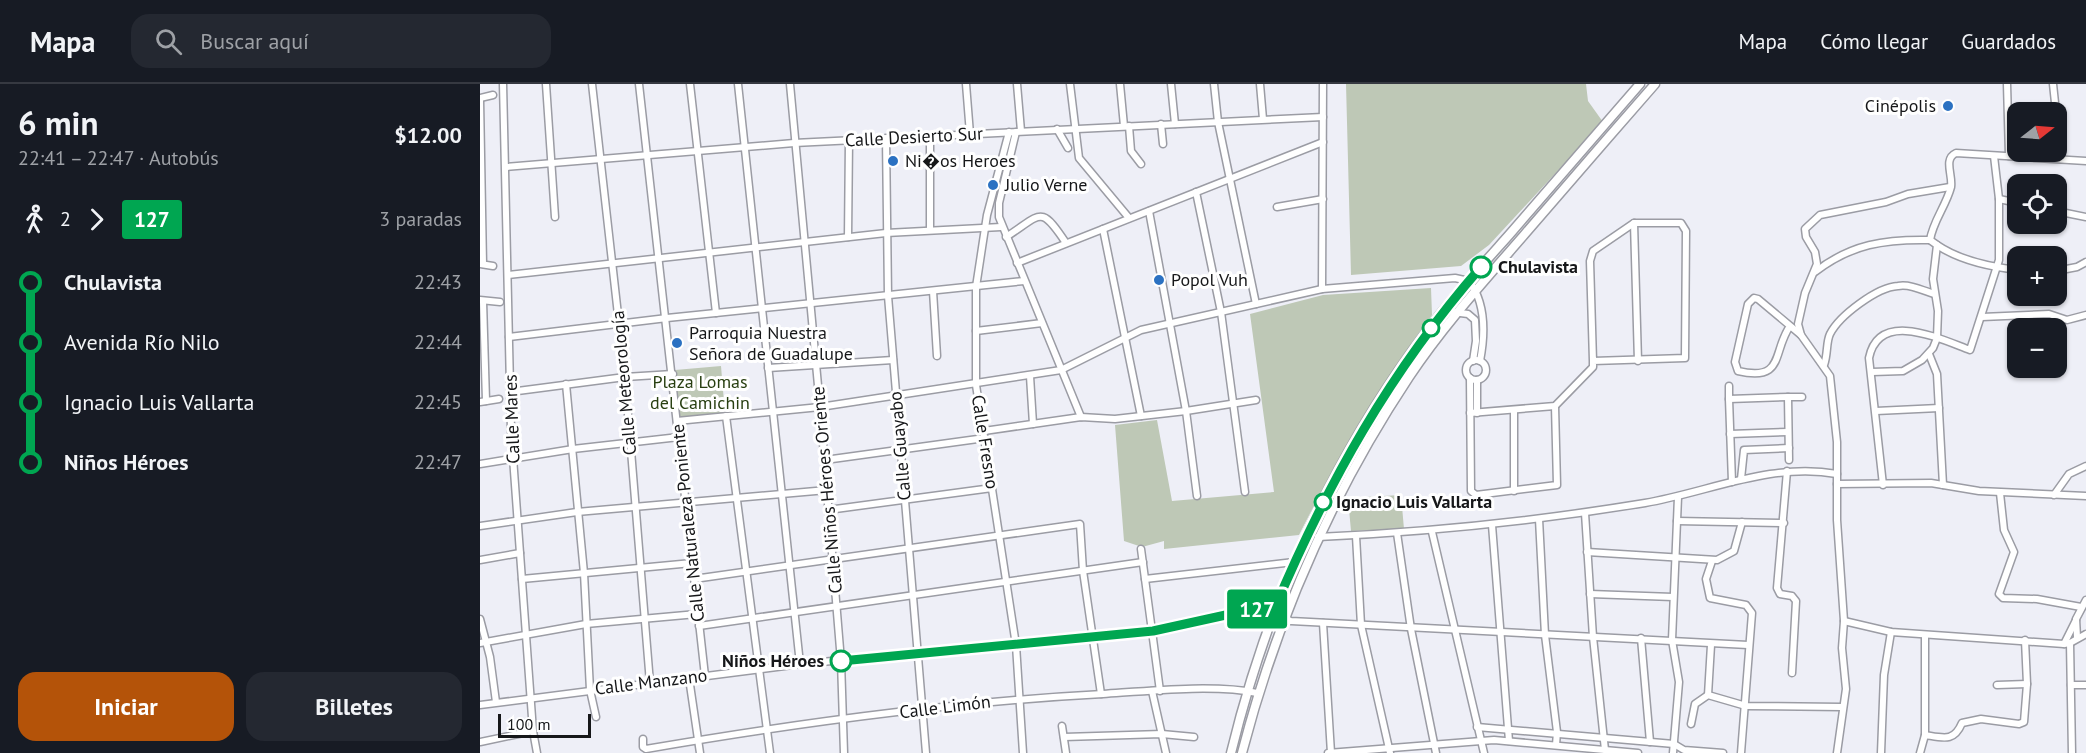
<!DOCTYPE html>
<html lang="es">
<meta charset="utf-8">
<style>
:root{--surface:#171b24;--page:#242831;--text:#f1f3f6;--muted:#9ea1a6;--line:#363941;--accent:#b45309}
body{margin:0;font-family:"PT Sans",sans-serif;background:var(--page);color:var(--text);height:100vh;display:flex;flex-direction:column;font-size:22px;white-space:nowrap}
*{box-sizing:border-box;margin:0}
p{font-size:20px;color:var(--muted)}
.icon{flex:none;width:33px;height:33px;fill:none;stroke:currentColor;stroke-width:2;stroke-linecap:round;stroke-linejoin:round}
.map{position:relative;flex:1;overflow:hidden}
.sheet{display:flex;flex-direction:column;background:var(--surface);width:480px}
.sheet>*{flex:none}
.badge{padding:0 12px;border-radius:4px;font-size:21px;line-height:39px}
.needle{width:39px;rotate:73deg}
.buttons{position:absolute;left:1527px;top:18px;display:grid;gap:12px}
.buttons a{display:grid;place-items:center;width:60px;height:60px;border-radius:12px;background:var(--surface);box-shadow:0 2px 4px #0004;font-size:30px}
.scale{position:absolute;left:18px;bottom:15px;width:93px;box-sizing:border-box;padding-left:6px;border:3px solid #161719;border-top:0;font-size:16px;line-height:21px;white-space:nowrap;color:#161719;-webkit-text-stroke:4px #fff;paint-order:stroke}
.map>.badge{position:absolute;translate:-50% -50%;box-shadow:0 0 0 3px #fff}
.legs{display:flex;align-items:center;gap:9px;height:66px;padding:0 18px;font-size:20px}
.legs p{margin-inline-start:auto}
.headline{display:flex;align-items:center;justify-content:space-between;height:102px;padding:0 18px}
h1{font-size:33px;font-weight:800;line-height:45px}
.primary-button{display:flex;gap:12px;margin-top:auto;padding:12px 18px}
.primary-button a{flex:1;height:69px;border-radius:18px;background:var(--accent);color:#fff;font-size:24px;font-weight:800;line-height:69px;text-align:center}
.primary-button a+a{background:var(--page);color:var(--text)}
ul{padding:0 18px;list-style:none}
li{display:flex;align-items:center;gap:21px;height:60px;font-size:22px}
li i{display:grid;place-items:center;width:9px;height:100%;margin:0 8px;background:currentColor}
li i::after{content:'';width:15px;height:15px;margin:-8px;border:4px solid;border-radius:50%;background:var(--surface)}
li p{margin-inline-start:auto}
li:first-child i{background:linear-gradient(#0000 50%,currentColor 0)}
li:last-child i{background:linear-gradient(currentColor 50%,#0000 0)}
header{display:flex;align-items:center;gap:36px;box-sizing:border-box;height:84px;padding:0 30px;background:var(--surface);border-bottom:2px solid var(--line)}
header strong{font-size:28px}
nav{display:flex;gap:33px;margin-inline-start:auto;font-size:21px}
.search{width:420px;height:54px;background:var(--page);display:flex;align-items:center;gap:15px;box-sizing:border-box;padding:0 21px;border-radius:18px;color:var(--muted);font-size:22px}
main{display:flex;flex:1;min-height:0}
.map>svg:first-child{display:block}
.green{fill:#bec8b6}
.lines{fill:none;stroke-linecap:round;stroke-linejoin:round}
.minor-casing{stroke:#9b9ca4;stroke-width:9}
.major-casing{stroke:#9b9ca4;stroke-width:11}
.minor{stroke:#fff;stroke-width:6}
.major{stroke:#fff;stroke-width:8}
.line-1-casing{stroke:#fff;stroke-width:14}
.line-1{stroke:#00a651;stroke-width:9}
.poi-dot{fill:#2b71c2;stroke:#fff;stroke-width:2}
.stop-1-dot{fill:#fff;stroke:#00a651;stroke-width:3}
.labels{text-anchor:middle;stroke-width:6;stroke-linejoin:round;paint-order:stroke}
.poi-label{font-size:18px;fill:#161719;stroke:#fff;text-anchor:start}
.street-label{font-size:18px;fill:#161719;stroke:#fff}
.stop-label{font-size:18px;font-weight:bold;fill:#161719;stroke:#fff;text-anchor:start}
.park-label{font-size:18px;fill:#283f11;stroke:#fff}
</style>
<header>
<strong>Mapa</strong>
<div class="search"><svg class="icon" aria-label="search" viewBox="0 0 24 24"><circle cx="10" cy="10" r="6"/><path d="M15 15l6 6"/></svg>Buscar aquí</div>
<nav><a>Mapa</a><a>Cómo llegar</a><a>Guardados</a></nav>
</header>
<main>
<section class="sheet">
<div class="headline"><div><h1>6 min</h1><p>22:41 – 22:47 · Autobús</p></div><b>$12.00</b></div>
<div class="legs"><svg class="icon" aria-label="walk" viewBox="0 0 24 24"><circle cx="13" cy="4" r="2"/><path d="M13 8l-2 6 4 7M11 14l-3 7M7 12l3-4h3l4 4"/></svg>2<svg class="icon" aria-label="forward" viewBox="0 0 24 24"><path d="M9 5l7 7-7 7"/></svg><b class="badge" style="background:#00a651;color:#fff">127</b><p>3 paradas</p></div>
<ul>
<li><i style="color:#00a651"></i><b>Chulavista</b><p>22:43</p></li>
<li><i style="color:#00a651"></i><span>Avenida Río Nilo</span><p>22:44</p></li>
<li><i style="color:#00a651"></i><span>Ignacio Luis Vallarta</span><p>22:45</p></li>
<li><i style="color:#00a651"></i><b>Niños Héroes</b><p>22:47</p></li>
</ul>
<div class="primary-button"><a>Iniciar</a><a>Billetes</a></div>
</section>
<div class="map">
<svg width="1606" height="669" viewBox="0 0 1606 669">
<rect width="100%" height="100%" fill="#eeeff7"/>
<g class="green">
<polygon points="866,0 1106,0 1108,17 1123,38 1009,161 981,182 871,191"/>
<path d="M951,204l1,27c-52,69 -94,142 -133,220l-135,14v-8l-22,6 -18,-6 -9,-116 42,-5 15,81 102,-9 -24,-178 73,-19z"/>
<polygon points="241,282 245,330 199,334 195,286"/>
<polygon points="921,411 924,445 871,447 868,414"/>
</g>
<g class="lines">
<g class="minor-casing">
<g id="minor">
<polyline points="23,0 31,346 53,647 57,669"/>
<polyline points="66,0 75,133"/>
<polyline points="112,0 145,293 170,599"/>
<polyline points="159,0 225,592"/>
<polyline points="210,0 236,229"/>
<polyline points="258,0 320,580"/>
<polyline points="310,0 340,323 361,577 364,669"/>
<polyline points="486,0 490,50"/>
<polyline points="537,0 541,47"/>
<polyline points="590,0 599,74 649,134"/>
<polyline points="640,0 644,42"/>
<polyline points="691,0 695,40"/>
<polyline points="734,0 738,38 776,220"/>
<polyline points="780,0 783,35"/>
<polyline points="1527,0 1529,72"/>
<polyline points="1573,0 1576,28"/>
<polyline points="0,14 13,11"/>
<polyline points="0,16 3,180"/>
<polyline points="681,40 683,60"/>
<polyline points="649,42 651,67 661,80"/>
<polyline points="577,45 588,64"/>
<polyline points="529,48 507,131 496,203 496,301 536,561 543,669"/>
<polyline points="536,48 519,119 519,133 601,333"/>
<polyline points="450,52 450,146"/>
<polyline points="406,54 408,212 446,669"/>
<polyline points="26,83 314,59 843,33"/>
<polyline points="716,108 741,228 765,408"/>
<polyline points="1519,115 1538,119"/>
<polyline points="797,123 843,115"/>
<polyline points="669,127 706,327 717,412"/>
<polyline points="1576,127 1606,133"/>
<polyline points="1154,139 1158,277"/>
<polyline points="623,145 661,332"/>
<polyline points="368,153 369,56"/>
<path d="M526,153c36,-23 34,-33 60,6"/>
<path d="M1457,161c22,15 54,22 81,25"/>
<polyline points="537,179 843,58"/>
<polyline points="0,180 13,182"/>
<polyline points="1576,187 1597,183 1606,178"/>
<path d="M1335,188c36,-28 70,-33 115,-32"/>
<polyline points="28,191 406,149 521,143"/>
<polyline points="842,205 843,0"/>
<polyline points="453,207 457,272"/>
<polyline points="0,216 20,218"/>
<polyline points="3,217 6,317"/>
<polyline points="965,227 988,230 995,236 996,257 993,277"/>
<polyline points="1502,233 1569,230 1587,236 1606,231"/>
<path d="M1310,242c-18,26 -5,56 -52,45l-3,-9 13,-58 6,-6 4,1 43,36"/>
<polyline points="496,247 562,239"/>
<polyline points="29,253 187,234 544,197"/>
<polyline points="1449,270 1457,290 1463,401"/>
<circle cx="996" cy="286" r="10"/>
<path d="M1344,281c4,-11 2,-23 6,-31 9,-18 47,-47 68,-48 12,-2 24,4 36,8"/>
<polyline points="288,284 413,276"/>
<path d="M1392,288l31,-1 19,-11 11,-12 4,-10 1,-27 -5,-32 4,-34 -7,-5c3,-19 16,-34 21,-53 2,-12 -8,-28 5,-34l130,8"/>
<polyline points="550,292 553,340"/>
<polyline points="990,294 991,407 996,411 1077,401 1075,322"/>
<polyline points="86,300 104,489 110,606 116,633"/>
<polyline points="1249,302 1249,315 1308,313"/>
<polyline points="30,308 145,293 193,290"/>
<polyline points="1249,315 1252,398"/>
<polyline points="0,318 19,315"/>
<polyline points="1396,327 1459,324"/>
<polyline points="990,329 1075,322 1113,283 1113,277 1110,177 1113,167 1154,139 1201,139 1206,147 1205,274 1113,277"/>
<polyline points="997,329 997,296"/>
<polyline points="246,332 290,669"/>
<path d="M197,337l143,-14 241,-37 80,-40 181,-41 133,-11 14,3c17,22 16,54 11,80"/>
<polyline points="504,347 601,333 635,335 706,327 776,316"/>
<polyline points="1250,350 1308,348"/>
<polyline points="345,376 505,354"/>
<polyline points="1309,376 1308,313 1322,313"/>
<polyline points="0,380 93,365 199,353"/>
<polyline points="1307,387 1297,504 1300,510 1312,512 1316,517 1312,589"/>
<polyline points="1261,395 1264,366 1309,364"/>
<polyline points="1357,400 1451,399 1499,407 1606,412"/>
<path d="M1403,401l-14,-127c10,-49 71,-19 101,-8l29,-90v-61l-5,-43"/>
<polyline points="1034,407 1034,326"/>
<polyline points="1520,409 1524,446 1534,468 1519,510 1523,514 1557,515 1601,523"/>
<polyline points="1574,411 1589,390 1606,382"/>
<polyline points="348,426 512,404"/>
<polyline points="1105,429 1113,553 1125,666"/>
<polyline points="1059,435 1065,551 1077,648 1076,661"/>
<polyline points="1197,437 1304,439"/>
<polyline points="1012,441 1029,657"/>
<polyline points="0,442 97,428 347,406"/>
<polyline points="952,448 1004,669"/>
<polyline points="917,449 931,545 956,669"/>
<polyline points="876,452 881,541 910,669"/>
<path d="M838,453c110,-5 218,-16 327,-34 64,-11 126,-41 192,-29"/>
<polyline points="661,465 680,607"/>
<polyline points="1107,468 1237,476 1254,467 1262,438"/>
<polyline points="0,476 40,469"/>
<polyline points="1232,477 1226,495 1230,514 1266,521 1272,529 1261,669"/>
<polyline points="42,495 212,479"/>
<polyline points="214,495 600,440 603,487 621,610"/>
<polyline points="665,495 814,478"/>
<polyline points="1110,510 1193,513"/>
<polyline points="0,535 10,573 16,618"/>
<polyline points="1364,537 1411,548 1584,560 1590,559 1606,550"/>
<polyline points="843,539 851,669"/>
<polyline points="219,542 663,478"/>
<polyline points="1597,553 1596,535 1606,516"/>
<polyline points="1161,554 1170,658"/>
<polyline points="0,559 106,540 217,530"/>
<polyline points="1590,559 1592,669"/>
<polyline points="1584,560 1596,536"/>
<polyline points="209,594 220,669"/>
<polyline points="1517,601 1547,600"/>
<polyline points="1591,601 1606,601"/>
<polyline points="672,607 686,669"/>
<polyline points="1228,611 1231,561"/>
<path d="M0,621l320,-41 353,-33 114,-23c10,3 14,11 24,13l457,24"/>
<polyline points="1211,640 1215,620 1228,611 1266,622 1362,623"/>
<polyline points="582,642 586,669"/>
<polyline points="997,643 1194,660 1204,666 1243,669"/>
<path d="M1445,651c19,3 29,7 37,-12l19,-4 38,5 5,-2 3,-38 -2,-44"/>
<polyline points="584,653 682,650 714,653"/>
<path d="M163,655v8l3,2c151,-26 304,-47 457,-55 44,-3 112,-10 154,-1"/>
<polyline points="0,658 53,647"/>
<polyline points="848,669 1014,656 1158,669"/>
<polyline points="1193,669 1199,598 1192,556 1198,413"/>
<polyline points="1357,669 1366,605 1362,564 1364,537 1357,436 1357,358 1350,292 1321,251 1318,240 1325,209 1337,180 1335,168 1326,153 1325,145 1340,131 1406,118 1428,110 1470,103"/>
<polyline points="1401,669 1404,591 1411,548"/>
<polyline points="1440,669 1445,651 1445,551"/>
</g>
</g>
<g class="major-casing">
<g id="major">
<path d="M751,669c35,-144 96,-283 182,-403 29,-41 63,-78 96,-115 44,-51 88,-101 131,-151"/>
<path d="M762,669c35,-135 90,-260 167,-376 34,-51 75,-96 115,-142 43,-50 87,-101 131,-151"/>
</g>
</g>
<use href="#minor" class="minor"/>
<use href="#major" class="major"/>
</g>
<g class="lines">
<g class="line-1-casing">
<path id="line-1" d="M361,577l312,-30 91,-20 23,-3 7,2c53,-126 116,-239 207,-343"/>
</g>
<use href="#line-1" class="line-1"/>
</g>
<g class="poi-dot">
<circle cx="1468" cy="22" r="6"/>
<circle cx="413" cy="77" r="6"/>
<circle cx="513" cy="101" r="6"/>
<circle cx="679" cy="196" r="6"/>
<circle cx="197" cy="259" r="6"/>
</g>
<g class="stop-1-dot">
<circle cx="1001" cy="183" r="10"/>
<circle cx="951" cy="244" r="8"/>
<circle cx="843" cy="418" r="8"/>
<circle cx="361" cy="577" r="10"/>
</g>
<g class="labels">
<g class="poi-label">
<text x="1456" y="28" text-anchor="end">Cinépolis</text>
<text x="425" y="83">Ni�os Heroes</text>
<text x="525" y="107">Julio Verne</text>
<text x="691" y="202">Popol Vuh</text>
<text x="209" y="255">Parroquia Nuestra<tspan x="209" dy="21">Señora de Guadalupe</tspan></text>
</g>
<g class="street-label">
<text transform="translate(434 53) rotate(-3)" y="6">Calle Desierto Sur</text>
<text transform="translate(144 299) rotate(-95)" y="6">Calle Meteorología</text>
<text transform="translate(32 335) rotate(-92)" y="6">Calle Mares</text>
<text transform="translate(505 358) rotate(81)" y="6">Calle Fresno</text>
<text transform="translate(420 362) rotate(-95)" y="6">Calle Guayabo</text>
<text transform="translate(347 406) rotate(-95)" y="6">Calle Niños Héroes Oriente</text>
<text transform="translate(208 439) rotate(-96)" y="6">Calle Naturaleza Poniente</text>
<text transform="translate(171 598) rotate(-7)" y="6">Calle Manzano</text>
<text transform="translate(465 623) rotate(-7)" y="6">Calle Limón</text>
</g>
<g class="stop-label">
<text x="1018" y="189">Chulavista</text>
<text x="856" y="424">Ignacio Luis Vallarta</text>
<text x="344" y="583" text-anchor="end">Niños Héroes</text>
</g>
<g class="park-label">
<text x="220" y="304">Plaza Lomas<tspan x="220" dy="21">del Camichin</tspan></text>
</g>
</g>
</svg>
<div class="buttons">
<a><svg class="needle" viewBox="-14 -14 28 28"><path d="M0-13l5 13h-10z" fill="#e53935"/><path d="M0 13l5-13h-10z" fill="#9ea1a6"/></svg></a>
<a><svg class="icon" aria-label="locate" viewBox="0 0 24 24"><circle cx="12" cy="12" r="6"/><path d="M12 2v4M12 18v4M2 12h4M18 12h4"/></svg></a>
<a>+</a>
<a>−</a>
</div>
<div class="scale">100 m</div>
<b class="badge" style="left:777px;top:525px;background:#00a651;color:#fff">127</b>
</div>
</main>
